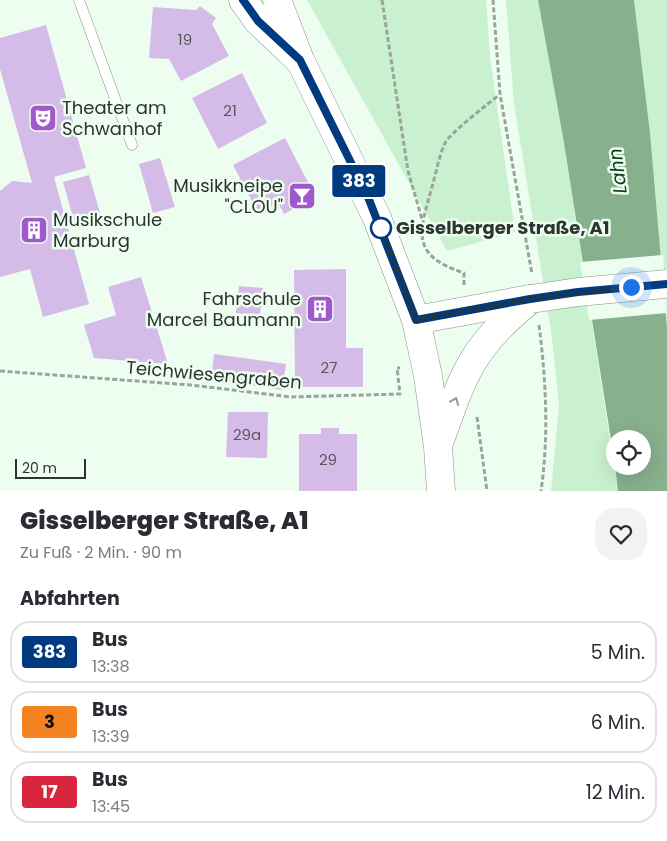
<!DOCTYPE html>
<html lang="de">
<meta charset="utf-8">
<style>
:root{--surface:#fff;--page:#f2f2f3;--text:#2b2b33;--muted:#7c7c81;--line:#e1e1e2}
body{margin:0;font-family:Poppins,sans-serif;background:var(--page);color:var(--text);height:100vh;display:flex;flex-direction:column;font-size:19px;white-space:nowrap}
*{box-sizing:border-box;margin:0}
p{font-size:16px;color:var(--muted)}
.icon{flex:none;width:28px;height:28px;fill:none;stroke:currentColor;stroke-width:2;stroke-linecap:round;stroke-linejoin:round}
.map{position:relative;height:491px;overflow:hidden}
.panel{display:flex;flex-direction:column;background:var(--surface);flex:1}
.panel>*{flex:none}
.badge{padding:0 10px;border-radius:4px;font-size:18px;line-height:32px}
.buttons{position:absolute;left:606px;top:430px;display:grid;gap:10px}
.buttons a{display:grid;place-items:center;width:45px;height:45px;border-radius:50%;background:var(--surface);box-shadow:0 5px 20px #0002;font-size:25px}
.scale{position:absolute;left:15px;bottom:12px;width:71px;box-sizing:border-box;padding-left:5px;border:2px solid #2d332e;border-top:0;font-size:14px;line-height:18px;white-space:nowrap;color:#2d332e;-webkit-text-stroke:4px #edfdef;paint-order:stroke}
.you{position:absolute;width:25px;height:25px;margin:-12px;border:4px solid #fff;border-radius:50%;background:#1a73e8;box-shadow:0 0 0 8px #1a73e833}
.map>.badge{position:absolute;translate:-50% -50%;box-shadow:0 0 0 2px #fff}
h2{padding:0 20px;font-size:19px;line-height:45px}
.round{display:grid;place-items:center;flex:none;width:52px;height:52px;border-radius:20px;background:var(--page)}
.headline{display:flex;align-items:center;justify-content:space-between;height:85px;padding:0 20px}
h1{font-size:24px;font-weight:800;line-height:38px}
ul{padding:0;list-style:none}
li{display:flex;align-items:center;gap:15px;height:62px;margin:0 10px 8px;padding:0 10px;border:2px solid var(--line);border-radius:20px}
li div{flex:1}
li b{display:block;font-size:19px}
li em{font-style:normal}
li .badge{min-width:55px;font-weight:700;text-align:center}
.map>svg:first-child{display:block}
.green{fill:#c9f1cf}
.water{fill:#87b08d}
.pier{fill:#edfdef}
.building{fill:#d5bce8}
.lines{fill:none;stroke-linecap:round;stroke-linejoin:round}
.service-casing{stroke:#869488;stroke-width:11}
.secondary-casing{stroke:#869488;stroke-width:29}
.path{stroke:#99a59b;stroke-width:3;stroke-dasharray:5 2.5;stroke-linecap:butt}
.service{stroke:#fff;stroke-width:10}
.secondary{stroke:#fff;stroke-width:28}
.secondary-bridge-casing{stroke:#869488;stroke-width:29;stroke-linecap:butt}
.secondary-bridge{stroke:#fff;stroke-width:28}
.oneway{stroke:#969996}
.line-casing{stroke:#fff;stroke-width:11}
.line{stroke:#003b80;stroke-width:8}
.walk{stroke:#2d332e;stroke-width:5;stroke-dasharray:0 9}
.stop-dot{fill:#fff;stroke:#003b80;stroke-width:2.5}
.labels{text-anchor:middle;stroke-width:5;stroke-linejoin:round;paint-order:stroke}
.number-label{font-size:15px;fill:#57555c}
.poi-label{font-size:18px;fill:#2d332e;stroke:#edfdef;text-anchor:start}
.stop-label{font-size:18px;font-weight:bold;fill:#2d332e;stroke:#edfdef;text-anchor:start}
.street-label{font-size:18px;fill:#2d332e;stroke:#edfdef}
.water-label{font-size:19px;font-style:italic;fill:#0b3b19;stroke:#edfdef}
</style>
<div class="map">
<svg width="667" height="491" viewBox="0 0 667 491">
<rect width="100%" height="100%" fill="#edfdef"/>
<g class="green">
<polygon points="307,0 486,0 490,57 515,232 447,251"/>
<polygon points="506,0 538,0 563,137 618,491 551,491 559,405 551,330 514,104"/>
<polygon points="634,0 667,0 667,328 650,133"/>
</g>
<polygon class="water" points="538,0 634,0 650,133 667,328 667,491 618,491 615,466 642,466 642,439 615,439 615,465 563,137"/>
<polygon class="pier" points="663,255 667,313 589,320 580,262"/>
<g class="building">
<polygon points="200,6 216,18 212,24 229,56 181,81 169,59 149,58 153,7 196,10"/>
<polygon points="46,25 86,168 54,177 89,304 43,317 30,269 0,277 0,191 12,181 32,183 0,69 0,38"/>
<polygon points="242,73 267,123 218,149 192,98"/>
<polygon points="285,138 310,186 299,192 305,203 284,214 278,203 258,213 233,165"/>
<polygon points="160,158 175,207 153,213 139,164"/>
<polygon points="89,175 102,220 76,228 63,182"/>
<polygon points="346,269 346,348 363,348 363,387 295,387 294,270"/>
<polygon points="141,277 168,364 94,358 84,325 116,315 108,287"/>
<polygon points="239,286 263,288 260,316 236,313"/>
<polygon points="214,354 286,364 282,390 211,380"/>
<polygon points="228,412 268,412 267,458 226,457"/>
<polygon points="321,428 339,428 339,434 357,434 357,491 299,491 299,434 321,434"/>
</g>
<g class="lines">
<g class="service-casing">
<polyline id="service" points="79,0 132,145"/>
</g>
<g class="secondary-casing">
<g id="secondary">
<polyline points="243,0 258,21 297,58"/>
<polyline points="277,0 300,60 377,218 416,320 428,376 438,447 441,491"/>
<polyline points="416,320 530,299"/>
<path d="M439,443c10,-27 19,-57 34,-82 15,-25 36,-44 58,-62"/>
</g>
</g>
<g class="path">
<polyline points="382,0 408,171 422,219"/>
<polyline points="493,0 500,94 532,274"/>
<path d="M464,285v-12c-54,-18 -45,-40 -32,-86 4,-14 7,-31 13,-44 4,-9 44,-40 54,-48"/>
<path d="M539,325c7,55 10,110 2,166"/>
<polyline points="0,371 191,385 291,397 400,394 397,368 400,368"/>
<polyline points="477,417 487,491"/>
</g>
<use href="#service" class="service"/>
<use href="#secondary" class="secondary"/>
<g class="secondary-bridge-casing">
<polyline id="secondary-bridge" points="531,299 578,292 667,284"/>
</g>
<use href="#secondary-bridge" class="secondary-bridge"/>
</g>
<defs><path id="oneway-chevron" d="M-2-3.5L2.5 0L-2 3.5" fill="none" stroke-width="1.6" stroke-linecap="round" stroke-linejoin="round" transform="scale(1.25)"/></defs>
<use class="oneway" href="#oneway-chevron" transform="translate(455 401) rotate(-68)"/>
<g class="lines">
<g class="line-casing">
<polyline id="line" points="243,0 258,21 300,60 368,197 416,320 530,299 578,292 667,284"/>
</g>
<use href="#line" class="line"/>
<polyline class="walk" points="381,228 416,320 530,299 631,287"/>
</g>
<defs>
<g id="theatre-square" transform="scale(1.4375)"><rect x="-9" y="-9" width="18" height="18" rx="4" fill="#9f59cd" stroke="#edfdef"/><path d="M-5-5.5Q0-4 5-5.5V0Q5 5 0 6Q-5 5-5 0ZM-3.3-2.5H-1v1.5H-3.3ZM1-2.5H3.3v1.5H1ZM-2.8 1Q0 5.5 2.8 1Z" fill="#fff"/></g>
<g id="bar-square" transform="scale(1.4375)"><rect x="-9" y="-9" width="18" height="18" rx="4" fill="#9f59cd" stroke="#edfdef"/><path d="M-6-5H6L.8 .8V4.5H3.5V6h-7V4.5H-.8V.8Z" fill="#fff"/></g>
<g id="building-square" transform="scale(1.4375)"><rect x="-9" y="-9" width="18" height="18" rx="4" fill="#9f59cd" stroke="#edfdef"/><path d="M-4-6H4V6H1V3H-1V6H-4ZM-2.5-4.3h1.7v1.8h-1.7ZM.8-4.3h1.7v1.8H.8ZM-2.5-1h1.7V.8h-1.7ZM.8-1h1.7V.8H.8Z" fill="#fff"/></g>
</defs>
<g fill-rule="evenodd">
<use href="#theatre-square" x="43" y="118"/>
<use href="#bar-square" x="302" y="196"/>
<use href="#building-square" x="34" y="230"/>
<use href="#building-square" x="320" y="309"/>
</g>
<circle class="stop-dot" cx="381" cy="228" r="10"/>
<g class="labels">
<g class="number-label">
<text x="185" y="45">19</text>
<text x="230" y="116">21</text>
<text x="329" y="373">27</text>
<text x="247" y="440">29a</text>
<text x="328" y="465">29</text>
</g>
<g class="poi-label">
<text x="62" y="114">Theater am<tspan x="62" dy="21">Schwanhof</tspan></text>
<text x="283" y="192" text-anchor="end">Musikkneipe<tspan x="283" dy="21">"CLOU"</tspan></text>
<text x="53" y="226">Musikschule<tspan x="53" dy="21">Marburg</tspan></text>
<text x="301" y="305" text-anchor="end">Fahrschule<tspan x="301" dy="21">Marcel Baumann</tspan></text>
</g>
<g class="stop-label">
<text x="396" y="234">Gisselberger Straße, A1</text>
</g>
<g class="street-label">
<text transform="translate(214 375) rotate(5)" y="6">Teichwiesengraben</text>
</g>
<g class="water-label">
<text transform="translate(617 171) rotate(-97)" y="7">Lahn</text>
</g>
</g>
</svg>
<div class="buttons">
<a><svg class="icon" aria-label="locate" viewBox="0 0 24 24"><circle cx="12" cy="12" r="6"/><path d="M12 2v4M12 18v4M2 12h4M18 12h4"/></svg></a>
</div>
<div class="scale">20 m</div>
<div class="you" style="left:631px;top:287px"></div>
<b class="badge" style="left:359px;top:181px;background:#003b80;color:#fff">383</b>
</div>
<section class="panel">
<div class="headline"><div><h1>Gisselberger Straße, A1</h1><p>Zu Fuß · 2 Min. · 90 m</p></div><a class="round"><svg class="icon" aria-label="heart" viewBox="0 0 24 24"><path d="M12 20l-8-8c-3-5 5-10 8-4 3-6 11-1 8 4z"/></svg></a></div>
<h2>Abfahrten</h2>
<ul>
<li><span class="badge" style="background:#003b80;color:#fff">383</span><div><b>Bus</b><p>13:38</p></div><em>5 Min.</em></li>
<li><span class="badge" style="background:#f58220;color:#111">3</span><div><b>Bus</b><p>13:39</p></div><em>6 Min.</em></li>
<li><span class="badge" style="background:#d7263d;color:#fff">17</span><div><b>Bus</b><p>13:45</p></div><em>12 Min.</em></li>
</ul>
</section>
